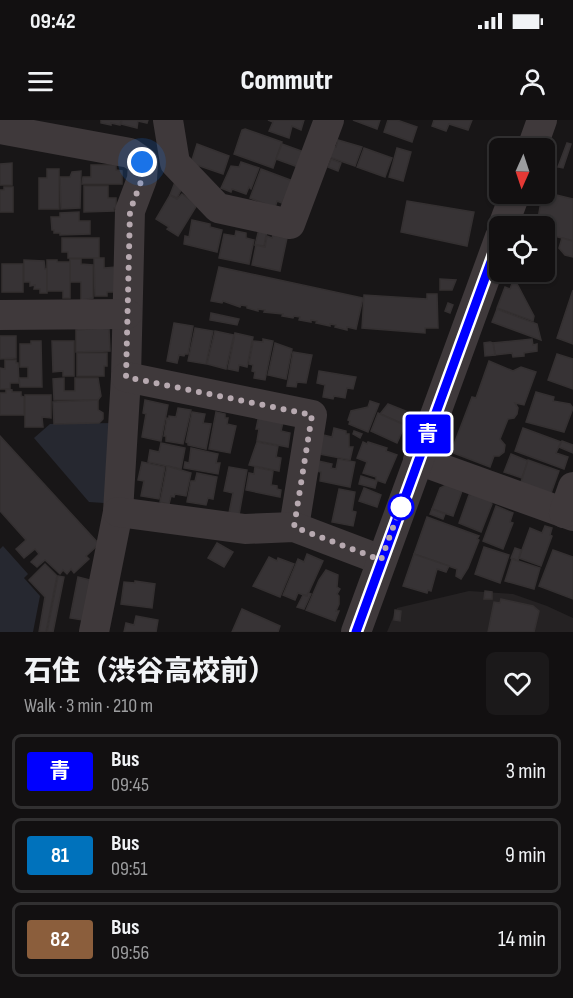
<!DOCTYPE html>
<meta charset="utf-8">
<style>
:root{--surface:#121011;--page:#1b191a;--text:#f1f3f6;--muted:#9c9d9f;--line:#313031}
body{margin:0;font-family:"Sofia Sans Condensed","Noto Sans JP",sans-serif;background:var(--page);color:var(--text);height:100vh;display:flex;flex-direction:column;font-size:22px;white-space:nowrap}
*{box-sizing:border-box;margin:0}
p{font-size:20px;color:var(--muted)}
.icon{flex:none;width:33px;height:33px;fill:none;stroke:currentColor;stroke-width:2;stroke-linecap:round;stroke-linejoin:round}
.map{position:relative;height:512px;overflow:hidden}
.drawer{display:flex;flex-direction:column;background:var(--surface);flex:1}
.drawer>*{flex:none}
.badge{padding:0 12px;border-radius:4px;font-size:21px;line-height:39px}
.needle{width:39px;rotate:183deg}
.tools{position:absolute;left:489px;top:18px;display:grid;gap:12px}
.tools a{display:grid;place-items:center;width:66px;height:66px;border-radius:9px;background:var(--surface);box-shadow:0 2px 4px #0004,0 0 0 2px var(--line);font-size:30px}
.you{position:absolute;width:30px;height:30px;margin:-15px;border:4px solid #fff;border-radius:50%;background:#1a73e8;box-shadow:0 0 0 9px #1a73e833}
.map>.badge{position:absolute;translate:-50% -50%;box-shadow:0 0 0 3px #fff}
.round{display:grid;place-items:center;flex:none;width:63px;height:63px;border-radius:9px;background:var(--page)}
.overview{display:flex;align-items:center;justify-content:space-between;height:102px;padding:0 24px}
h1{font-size:28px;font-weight:800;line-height:45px}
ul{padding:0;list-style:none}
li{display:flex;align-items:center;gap:18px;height:75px;margin:0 12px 9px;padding:0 12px;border:3px solid var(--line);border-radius:9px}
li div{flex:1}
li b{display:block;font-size:22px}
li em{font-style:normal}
li .badge{min-width:66px;font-weight:700;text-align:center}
.status{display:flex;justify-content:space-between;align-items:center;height:42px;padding:0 30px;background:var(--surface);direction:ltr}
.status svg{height:16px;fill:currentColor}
header{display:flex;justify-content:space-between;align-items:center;height:78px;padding:0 24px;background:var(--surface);font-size:27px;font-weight:800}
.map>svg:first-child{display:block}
.built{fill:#252223}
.green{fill:#262830}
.building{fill:#373335;stroke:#343031;stroke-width:1.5}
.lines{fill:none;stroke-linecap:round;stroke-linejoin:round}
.minor{stroke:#3f393b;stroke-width:30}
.line-casing{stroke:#fff;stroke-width:14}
.line{stroke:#00f;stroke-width:9}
.walk{stroke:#b7a9b0;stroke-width:6;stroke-dasharray:0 10.8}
.stop-dot{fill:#fff;stroke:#00f;stroke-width:3}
</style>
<div class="status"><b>09:42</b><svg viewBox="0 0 49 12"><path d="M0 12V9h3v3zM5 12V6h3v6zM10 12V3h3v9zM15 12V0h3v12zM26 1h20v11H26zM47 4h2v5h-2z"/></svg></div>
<header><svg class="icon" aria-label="menu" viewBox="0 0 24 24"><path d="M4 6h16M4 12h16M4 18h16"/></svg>Commutr<svg class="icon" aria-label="person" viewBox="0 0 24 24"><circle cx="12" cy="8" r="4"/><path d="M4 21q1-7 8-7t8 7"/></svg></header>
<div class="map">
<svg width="573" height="512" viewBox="0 0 573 512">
<rect width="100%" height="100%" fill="#181617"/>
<polygon class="built" points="469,471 513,474 547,486 573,498 573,512 387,512 397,488"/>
<g class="green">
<polygon points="113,303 104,383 89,382 34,318 50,304"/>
<polygon points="3,426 28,454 24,458 40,476 33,512 0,512 0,429"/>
</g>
<g class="building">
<polygon points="101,0 121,0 120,5 111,3 111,5 101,3"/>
<polygon points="122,0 148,0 147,3 138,1 137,8 121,4"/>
<polygon points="268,0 304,0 301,10 292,6 289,18 269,11 273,2"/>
<polygon points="353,0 380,0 377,9"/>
<polygon points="388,0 397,0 417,7 412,22 384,12"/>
<polygon points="434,0 472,0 468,10 449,4 446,11 432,6"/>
<polygon points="245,9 282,22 273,48 234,34 242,10"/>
<polygon points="338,20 362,27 355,46 326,36 330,25 336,27"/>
<polygon points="567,23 571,24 563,48 558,47"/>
<polygon points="197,24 229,36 223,54 191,43"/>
<polygon points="282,24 304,32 298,47 276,39"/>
<polygon points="364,28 392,38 385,57 357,47"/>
<polygon points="397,28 411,32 403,61 389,57"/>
<polygon points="331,39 341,43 338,51 328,47"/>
<polygon points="241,42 259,48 251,69 249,67 246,74 232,69 231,72 221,68 231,46 239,47"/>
<polygon points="12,43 12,65 0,65 0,44"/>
<polygon points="91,45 116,45 116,50 122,51 122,64 82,64 83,57 91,57"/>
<polygon points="47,49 59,49 59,89 39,89 39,58 47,58"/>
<polygon points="261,49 293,61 282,83 277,81 275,88 250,78"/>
<polygon points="81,51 80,88 61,89 60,57 70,57 72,52"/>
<polygon points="544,60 553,62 549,76 540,74 544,74"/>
<polygon points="175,62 183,66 177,78 170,75"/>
<polygon points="84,66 108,66 108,78 116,78 116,88 114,88 114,91 84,92"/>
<polygon points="4,67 13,67 13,92 0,92 0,70 4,70"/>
<polygon points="182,74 197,85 178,116 167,109 169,107 156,99 170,75 177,79"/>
<polygon points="542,75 555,78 556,75 573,79 573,121 554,116 556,110 549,109 552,99 547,98 546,101 538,99"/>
<polygon points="407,81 474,92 467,126 401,112"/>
<polygon points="79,92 79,101 90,101 90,114 60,115 60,113 54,113 54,110 52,110 51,97 60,97 60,93"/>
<polygon points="547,98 552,99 549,109 556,110 555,114 551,113 537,100 546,101"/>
<polygon points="192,100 210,104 210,107 222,110 217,132 184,124 185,116 189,117"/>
<polygon points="259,109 267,111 264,126 255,125"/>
<polygon points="236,111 246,113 246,118 254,120 249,144 219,138 224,114 235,116"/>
<polygon points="273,115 287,118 280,151 252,145 256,125 265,127 267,116 272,118"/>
<polygon points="62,118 99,118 99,138 68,138 68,132 62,132"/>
<polygon points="562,118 573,121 573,137 565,135 559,128"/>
<polygon points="94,138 104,138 104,148 116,147 116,172 107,172 107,176 95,176"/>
<polygon points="70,139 81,139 81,144 93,145 93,178 81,180 81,162 70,162"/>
<polygon points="24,140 44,141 45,149 47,149 47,173 40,173 40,169 34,169 35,165 30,166 30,162 24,162"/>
<polygon points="47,140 57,140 57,142 70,142 70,178 63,178 63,171 47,171"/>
<rect x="2" y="144" width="21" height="28"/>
<polygon points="219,147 363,178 356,209 347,207 347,210 335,207 336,205 330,204 330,206 316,203 317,201 311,200 311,202 299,200 300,197 294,196 293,198 282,196 283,194 264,192 265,190 258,189 258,191 247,188 247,186 241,185 240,187 223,181 222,183 211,181"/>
<polygon points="514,158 534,196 533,201 497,188 505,167 510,169"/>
<polygon points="440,159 456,160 452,170 440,170"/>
<polygon points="573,170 573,224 557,218"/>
<polygon points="427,174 437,174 438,208 425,208 425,213 362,208 364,175 427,179"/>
<polygon points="448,183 453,185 450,193 445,191"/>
<polygon points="497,189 537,204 541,220 492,202"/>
<polygon points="211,193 239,199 237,205 210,200"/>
<polygon points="174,203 193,206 188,234 185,234 184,236 179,235 177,243 167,241"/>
<polygon points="101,208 109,209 110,231 76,232 76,210"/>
<polygon points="195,208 213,211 206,244 188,241"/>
<polygon points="215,211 234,215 226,249 207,244"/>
<polygon points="235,213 253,217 247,247 239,245 238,251 228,249"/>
<polygon points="0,216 16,216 16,238 0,239"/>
<polygon points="263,219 273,221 265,260 254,258 255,252 252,251 253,245 249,244 253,221 263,222"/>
<polygon points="532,219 533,225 537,224 537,231 524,233 524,236 513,237 512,233 495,235 493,223"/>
<polygon points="31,221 41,221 42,267 20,267 19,258 28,258 28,247 20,247 20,224 31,224"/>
<polygon points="52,221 74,221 74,256 63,256 63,251 53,252"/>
<polygon points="490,222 493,223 495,235 485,236 484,223"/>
<polygon points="275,223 292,229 286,259 268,255"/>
<polygon points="293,232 312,235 306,263 297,262 296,267 287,266"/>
<polygon points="77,233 107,233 107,246 104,246 104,256 77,256"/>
<polygon points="557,234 573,239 573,269 548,260"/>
<polygon points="5,240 16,240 16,243 18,243 19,263 10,263 10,269 0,269 0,248 5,249"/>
<polygon points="489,241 513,251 521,247 536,252 524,285 515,283 518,288 517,294 514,298 508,299 500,319 505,325 504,332 499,336 494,336 490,347 451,332 472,277 476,278"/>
<polygon points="319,251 356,257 353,269 347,268 345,278 334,276 333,279 323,277 325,265 317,263"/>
<polygon points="64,258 64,271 75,271 75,258 98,258 101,276 98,280 54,280 53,259"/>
<polygon points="6,269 12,270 12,272 21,272 21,276 24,277 24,295 0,295 0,273 6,273"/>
<polygon points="536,272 554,277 553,281 570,284 573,288 564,312 526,302"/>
<polygon points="25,275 51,275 51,298 42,297 43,307 25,307"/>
<polygon points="98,280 98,290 103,293 103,299 99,303 54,304 53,282"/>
<polygon points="145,280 168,285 161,321 142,317 146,294 143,293"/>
<polygon points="370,281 379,284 368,312 349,304 350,301 348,300 351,291 368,287"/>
<polygon points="388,284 408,292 405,305 380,294"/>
<polygon points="178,288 191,290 183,324 166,321 166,316 164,316 167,298 169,299 169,296 176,297"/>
<polygon points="192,292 205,294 203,303 211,304 206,329 188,325 188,323 186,322"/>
<polygon points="216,292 225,294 225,298 228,298 227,304 236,306 230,333 209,329"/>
<polygon points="378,293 405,305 397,323 371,311"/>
<polygon points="259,295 283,302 281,311 290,313 288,327 257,321 259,309 256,309"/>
<polygon points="334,308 346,311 346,314 349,314 349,327 353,327 350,340 319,334 323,315 332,317"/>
<polygon points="523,308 561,322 556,333 568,337 564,349 515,331"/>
<polygon points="354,311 362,314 360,318 353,314"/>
<polygon points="0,316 99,424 86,436 89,439 74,453 71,449 67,454 63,450 60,454 45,440 37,447 31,442 39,434 35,429 24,438 16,429 26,420 0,391"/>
<polygon points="562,321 573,325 573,333 559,327"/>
<polygon points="257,322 278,326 276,337 281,338 279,351 249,345"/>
<polygon points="363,322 367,324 368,322 387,328 386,331 397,335 385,363 376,360 376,357 363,353 367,342 357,338"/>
<polygon points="161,323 185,328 181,349 148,342 150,330 159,332"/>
<polygon points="191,328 218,334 216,343 220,343 218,354 184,348 185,342 189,343"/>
<polygon points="511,334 528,341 522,358 504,352"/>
<polygon points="338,339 355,342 350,367 320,361 321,352 316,351 318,341 332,344 331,348 336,349"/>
<polygon points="528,340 559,351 550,376 521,362"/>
<polygon points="142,342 165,347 159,379 141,376 144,361 138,360"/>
<polygon points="167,346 191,353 186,376 175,374 174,377 171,376 169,384 160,382"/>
<polygon points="229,347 247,350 239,395 229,393 233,373 224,371"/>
<polygon points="255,347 273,351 271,365 277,366 277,369 281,370 280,377 246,370 249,353 254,354"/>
<polygon points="197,353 217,357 213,379 208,378 206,385 187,382 191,361 195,361"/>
<polygon points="361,356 377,361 375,368 359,364"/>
<polygon points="446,365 462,371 453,396 432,389 440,368"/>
<polygon points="364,368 381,375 377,387 359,381"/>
<polygon points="339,369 355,372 352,391 356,392 353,406 332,402"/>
<polygon points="473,374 490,380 492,384 481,412 459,403 469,375"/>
<polygon points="496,386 513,393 510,402 513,403 503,429 483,421"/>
<polygon points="432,389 445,394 443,399 430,394"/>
<polygon points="427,397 479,416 477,419 479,420 468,448 461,459 456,456 457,449 414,434"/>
<polygon points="545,406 552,408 550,415 552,416 541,446 519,438 530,408 542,413"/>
<polygon points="217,423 233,432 224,447 208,438"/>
<polygon points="484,427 509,435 500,463 475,454"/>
<polygon points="515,428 521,430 518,441 511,438"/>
<polygon points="553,430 573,437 573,479 539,466"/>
<polygon points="307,434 323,441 307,476 298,473 295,480 283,475 298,439 304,442"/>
<polygon points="414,434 449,446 446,452 437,449 431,471 428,470 427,473 403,466"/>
<polygon points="269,437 277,441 278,438 294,444 280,477 253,466"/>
<polygon points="512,439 540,448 534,469 505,461"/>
<polygon points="45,444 57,456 46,512 39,512 45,477 29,460"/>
<polygon points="326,450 338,455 337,467 340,469 337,474 339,476 339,484 336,491 339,491 335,501 306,490 319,460"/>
<polygon points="58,456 64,457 53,512 47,512"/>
<polygon points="78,457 90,460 82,500 70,498"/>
<polygon points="135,461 155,464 152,488 121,484 124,462 135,463"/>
<polygon points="485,471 492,472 492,479 484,479"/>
<polygon points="308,473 311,474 304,489 297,487 303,475 307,476"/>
<polygon points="501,479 533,486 539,491 534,512 488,512 494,482 500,483"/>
<polygon points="242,489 280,506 278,512 232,512"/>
<polygon points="395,490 401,491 400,501 394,500"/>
<polygon points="136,496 158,500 156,512 124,512 126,503 134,505"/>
</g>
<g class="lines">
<g class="minor">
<polyline points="168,0 175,43 218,88 290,104 329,0"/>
<polyline points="0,9 130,33 143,42 142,59 130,91 126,257 118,392 94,512"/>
<polyline points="532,28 542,0"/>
<polyline points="503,106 515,74"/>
<polyline points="0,195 127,194"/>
<polyline points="126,257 312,295 294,407"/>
<polyline points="418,340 573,396"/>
<polyline points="118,392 245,409 294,407 381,440"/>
<polyline points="564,393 573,367"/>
<polyline points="356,512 500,117"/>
</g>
</g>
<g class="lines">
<g class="line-casing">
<polyline id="line" points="356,512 500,117"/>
</g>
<use href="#line" class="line"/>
<polyline class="walk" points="142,42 142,59 130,91 126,257 312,295 294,407 381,440 401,386 401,387"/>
</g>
<circle class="stop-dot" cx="401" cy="387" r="12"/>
</svg>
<div class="tools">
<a><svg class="needle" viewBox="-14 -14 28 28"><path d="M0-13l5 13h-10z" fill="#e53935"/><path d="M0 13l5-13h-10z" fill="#9c9d9f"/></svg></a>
<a><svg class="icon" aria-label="locate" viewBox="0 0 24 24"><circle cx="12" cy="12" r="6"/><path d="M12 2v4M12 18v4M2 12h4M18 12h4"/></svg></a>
</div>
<div class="you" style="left:142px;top:42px"></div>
<b class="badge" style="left:428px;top:314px;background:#00f;color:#fff">青</b>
</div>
<section class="drawer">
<div class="overview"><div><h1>石住（渋谷高校前）</h1><p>Walk · 3 min · 210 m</p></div><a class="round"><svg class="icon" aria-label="heart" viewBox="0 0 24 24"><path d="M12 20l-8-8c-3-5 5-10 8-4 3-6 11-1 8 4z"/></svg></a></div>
<ul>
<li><span class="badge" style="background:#00f;color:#fff">青</span><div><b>Bus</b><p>09:45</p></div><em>3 min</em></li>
<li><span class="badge" style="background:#0072bc;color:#fff">81</span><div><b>Bus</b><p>09:51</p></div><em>9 min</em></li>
<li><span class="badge" style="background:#8b5e3c;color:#fff">82</span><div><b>Bus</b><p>09:56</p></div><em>14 min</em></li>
</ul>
</section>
